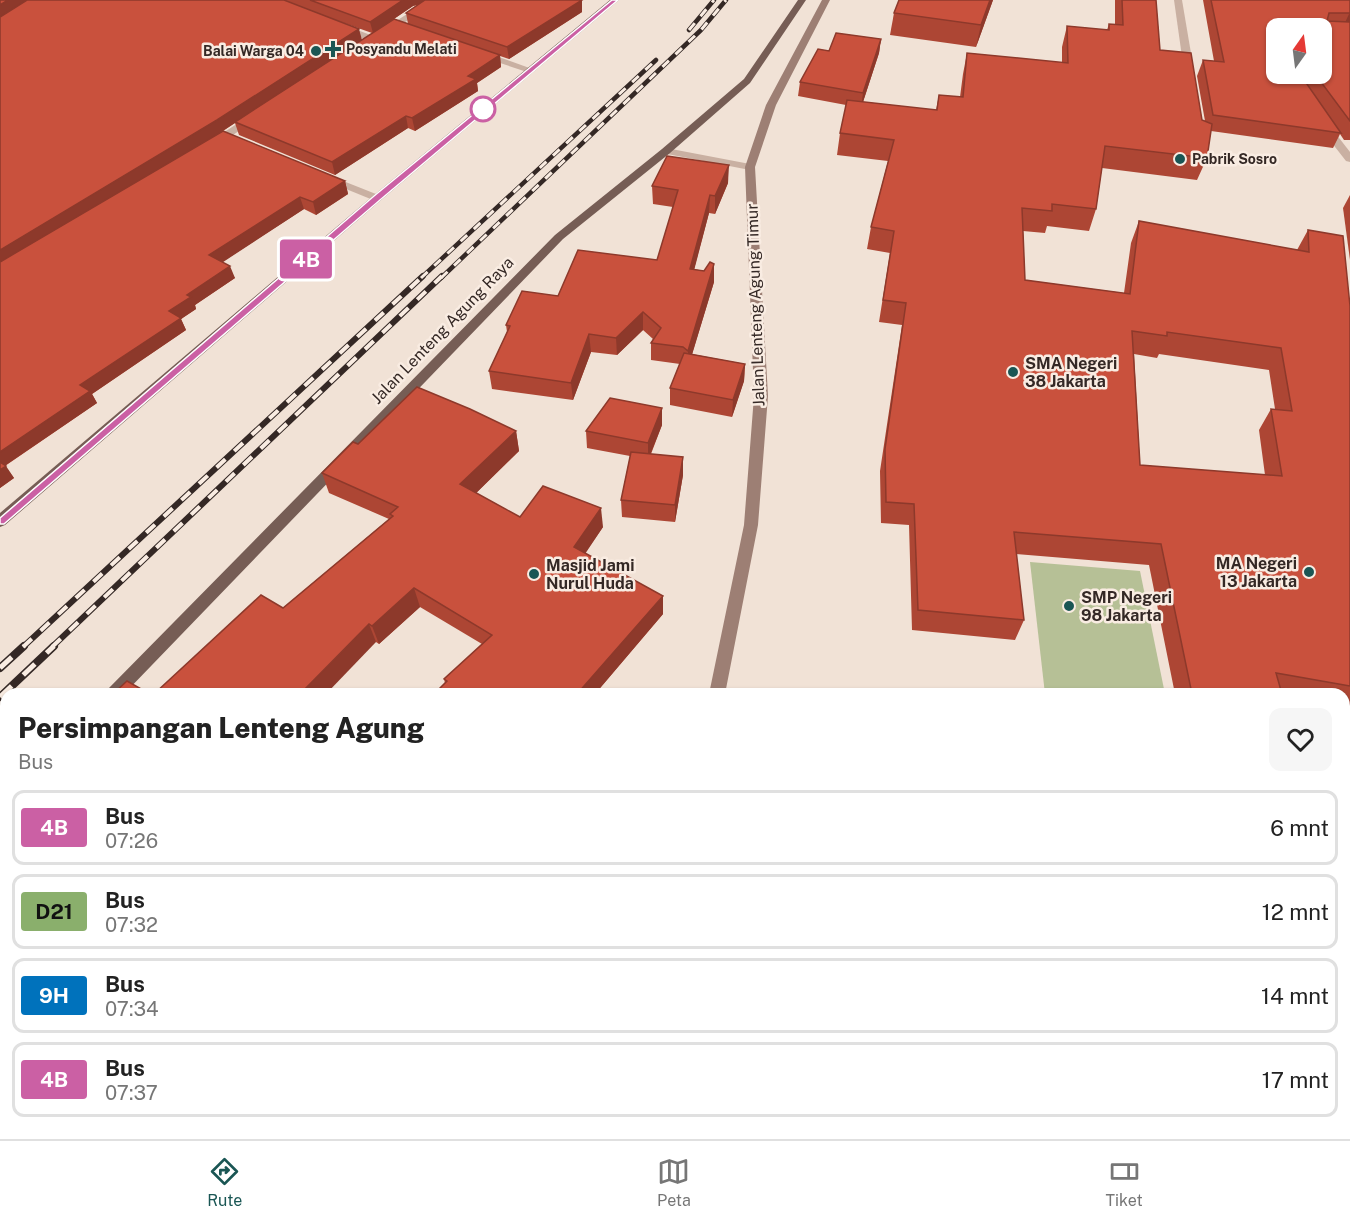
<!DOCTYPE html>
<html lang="id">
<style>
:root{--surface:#fff;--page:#f6f6f6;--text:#222;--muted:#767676;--line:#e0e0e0;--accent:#1a5654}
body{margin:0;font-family:"Public Sans",sans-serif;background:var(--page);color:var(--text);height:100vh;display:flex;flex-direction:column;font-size:22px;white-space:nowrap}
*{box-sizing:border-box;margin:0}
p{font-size:20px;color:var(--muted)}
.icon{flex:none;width:33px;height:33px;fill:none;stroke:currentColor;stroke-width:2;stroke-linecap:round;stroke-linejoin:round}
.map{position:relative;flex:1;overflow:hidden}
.panel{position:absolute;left:0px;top:688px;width:1350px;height:452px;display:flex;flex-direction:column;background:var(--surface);border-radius:18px 18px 0 0;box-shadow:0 2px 4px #0004}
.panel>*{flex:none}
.badge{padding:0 12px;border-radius:4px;font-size:21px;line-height:39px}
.needle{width:39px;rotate:14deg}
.controls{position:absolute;left:1266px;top:18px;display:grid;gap:12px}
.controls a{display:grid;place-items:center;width:66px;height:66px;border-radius:12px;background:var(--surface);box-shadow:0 2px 4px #0004;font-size:30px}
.map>.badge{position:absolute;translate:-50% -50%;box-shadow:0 0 0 3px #fff}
.round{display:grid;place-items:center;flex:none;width:63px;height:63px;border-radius:12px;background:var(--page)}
.overview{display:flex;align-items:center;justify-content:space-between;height:102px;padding:0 18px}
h1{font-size:28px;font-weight:800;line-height:45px}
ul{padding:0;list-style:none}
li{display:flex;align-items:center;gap:18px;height:75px;margin:0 12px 9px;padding:0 6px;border:3px solid var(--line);border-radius:12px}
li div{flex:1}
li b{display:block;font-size:22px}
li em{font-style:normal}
li .badge{min-width:66px;font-weight:700;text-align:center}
.tab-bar{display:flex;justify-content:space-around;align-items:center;height:84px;border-top:2px solid var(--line);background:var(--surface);font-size:16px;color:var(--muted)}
.tab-bar a{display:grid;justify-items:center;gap:3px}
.tab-bar .active{color:var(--accent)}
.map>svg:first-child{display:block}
.green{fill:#b6c096}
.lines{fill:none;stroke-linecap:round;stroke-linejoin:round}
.street{fill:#c9b0a2;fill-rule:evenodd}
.secondary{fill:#9d7f74;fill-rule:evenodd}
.primary{fill:#765d55;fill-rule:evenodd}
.rail-far2-casing{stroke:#342825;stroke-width:4.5}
.rail-far1-casing{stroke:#342825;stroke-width:6}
.rail-casing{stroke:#342825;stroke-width:8}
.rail-far2{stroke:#f9ece2;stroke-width:3;stroke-dasharray:9;stroke-linecap:butt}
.rail-far1{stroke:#f9ece2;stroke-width:4;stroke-dasharray:12;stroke-linecap:butt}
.rail{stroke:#f9ece2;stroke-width:5;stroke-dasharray:16;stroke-linecap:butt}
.wall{fill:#ad4634;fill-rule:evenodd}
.shaded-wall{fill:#8d392b}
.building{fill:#c9513d;stroke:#8d392b;stroke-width:1.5;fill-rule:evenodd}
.line{fill:#cb60a4;stroke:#fff;stroke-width:1.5}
.poi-dot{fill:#1a5654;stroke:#f9ece2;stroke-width:2}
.stop-dot{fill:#fff;stroke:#cb60a4;stroke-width:3}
.labels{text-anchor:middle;stroke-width:5;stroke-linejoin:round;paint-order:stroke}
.far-poi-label{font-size:14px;font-weight:bold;fill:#342825;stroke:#f9ece2;text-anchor:start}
.street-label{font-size:16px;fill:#342825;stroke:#f9ece2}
.poi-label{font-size:16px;font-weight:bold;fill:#342825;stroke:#f9ece2;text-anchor:start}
</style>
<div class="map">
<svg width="1350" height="1139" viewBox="0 0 1350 1139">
<rect width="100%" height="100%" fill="#f1e2d6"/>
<polygon class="green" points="1030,562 1140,571 1165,694 1045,694"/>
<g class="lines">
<g class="street">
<polygon points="429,0 439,0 387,34 379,32"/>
<polygon points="1174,0 1182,0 1194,71 1189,74 1184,71"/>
<polygon points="341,24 376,37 378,39 370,41 338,29 336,27"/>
<polygon points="479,52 485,52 535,70 527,72 479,56"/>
<polygon points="249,116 258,118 217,146 209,146 209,142"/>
<polygon points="1321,125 1329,125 1350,152 1350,162 1346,161 1321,129"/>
<polygon points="666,148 750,164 755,167 750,170 662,153 661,151"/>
<polygon points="328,175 381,196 383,198 381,200 373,200 324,180 324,176"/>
<rect x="1344" y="771" width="6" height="16"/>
</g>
<g class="secondary">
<polygon points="822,0 830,0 776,105 755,167 768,396 758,525 725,694 709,694 744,525 754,396 745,167 766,105"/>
<polygon points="597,1134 619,1134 618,1139 596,1139"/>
</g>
<g class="primary">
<polygon points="610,0 619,0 381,200 5,525 0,527 0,513 373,196"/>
<polygon points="798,0 806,0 750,83 670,153 563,239 124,694 106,694 108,689 555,235 662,149 744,79"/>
<polygon points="6,797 6,817 0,819 0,799"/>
</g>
<g class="rail-far2-casing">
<g id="rail-far2">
<polyline points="689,30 714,0"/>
<polyline points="421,278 656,60"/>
<polyline points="441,278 701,30 726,0"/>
</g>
</g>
<g class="rail-far1-casing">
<g id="rail-far1">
<polyline points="23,647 423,276"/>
<polyline points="52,647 442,276"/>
</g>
</g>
<g class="rail-casing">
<g id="rail">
<polyline points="0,668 24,646"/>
<polyline points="0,697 54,646"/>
</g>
</g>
<use href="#rail-far2" class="rail-far2"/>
<use href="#rail-far1" class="rail-far1"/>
<use href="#rail" class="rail"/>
</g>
<g class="wall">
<path d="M0,0h582v12l-73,47 -9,-3 1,11 -24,16 1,8 -63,40 -7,-3 -73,47 -96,-40 -4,-12 -12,8 122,50 3,13 -32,21 -12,-6 -82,53 13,16 -40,27 1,4 -15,10 5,11 -94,64 5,9 -92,63 9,12 -14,10zM417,5l-11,8 2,11 -20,-1 25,-17zM327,17l45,16 -10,7z"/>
<polygon points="993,0 976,47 890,35 894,13"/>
<path d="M1115,0h41l4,50 42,70 3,1 -8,-45 6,-16 11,1 -11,-61h147v140h-6l-4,-6 -7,14 -122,-17 -4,27 -10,22 -95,-12 -6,41 -7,22 -42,-5 -2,7 -22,-2 2,49 99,13 7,-50 8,-22 158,29 11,-20 42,76v403l-6,-2v-13h-169l-26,-129 -133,-11 8,66 -9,20 -103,-10 -3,-105 -28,-2 -1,-52 22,-146 -23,-3 11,-69 -23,-4 4,-22 17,-66 -51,-6 3,-22 6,-28 -48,-9 2,-14 29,-31 52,-12 -2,14 -16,49 73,8 3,-15 21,2 3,-23 4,-21 95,10v-16l5,-21 40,4 2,-6h6zM1276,28l46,46h-46zM1134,354l23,4 2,-4 110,16 6,39h-4l-12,21 6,45 -125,-10z"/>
<polygon points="728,183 715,214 709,213 694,269 704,271 714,264 714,282 692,354 745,364 744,381 732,417 670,405 670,388 680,364 651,360 651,343 653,339 643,330 617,355 591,352 573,400 492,389 489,371 507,332 506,325 558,296 657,260 673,207 653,204 652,186"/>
<polygon points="1350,195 1350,260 1343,208"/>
<polygon points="662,408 662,425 651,454 683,457 683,475 675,522 622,517 621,500 630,456 587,448 586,431"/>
<polygon points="516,431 519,451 476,493 520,517 603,527 585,553 663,614 595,694 434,694 445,683 444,679 482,644 420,607 379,644 376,642 283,608 389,519 329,493 322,473 358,444"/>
<polygon points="1344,929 1350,929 1350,1009 1344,993"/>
<polygon points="0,976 6,980 6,1021 0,1019"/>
<polygon points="384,1134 574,1134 574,1135 573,1139 396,1139"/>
</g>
<g class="shaded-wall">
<polygon points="8,0 31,0 0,20 0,5"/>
<polygon points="403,0 432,0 413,6 373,33 370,22"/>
<polygon points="582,0 582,12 509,59 507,47"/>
<polygon points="990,0 993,0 976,47 981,25"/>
<polygon points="1350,13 1350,25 1342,29 1349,14"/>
<polygon points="359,29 362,40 221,132 0,266 0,250"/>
<polygon points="881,39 879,53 861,108 863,93"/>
<polygon points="500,55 501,67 477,83 478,91 415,131 412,118 468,76"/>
<polygon points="406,116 408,128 335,175 332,162"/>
<polygon points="729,165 728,183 715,214 715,196"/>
<polygon points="345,181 348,194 316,215 313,202"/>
<polygon points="710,195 709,213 690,286 690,269"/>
<polygon points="300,197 304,209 214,268 209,255"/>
<polygon points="714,264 714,282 688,368 688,351"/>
<polygon points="230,266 235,278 195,305 196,309 181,319 186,330 92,394 97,403 0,469 0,452 169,311 187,295"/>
<polygon points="643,312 643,330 617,355 616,338"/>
<polygon points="589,334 591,352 573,400 571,383"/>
<polygon points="745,364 744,381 732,417 733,400"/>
<polygon points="662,408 662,425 648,460 648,443"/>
<polygon points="516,431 519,451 465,504 460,484"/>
<polygon points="683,457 683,475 675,522 675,505"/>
<polygon points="6,466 14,478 0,488 0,470"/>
<polygon points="601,508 603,527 577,566 574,547"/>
<polygon points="414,588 420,607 379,644 372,626"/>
<polygon points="663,596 663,614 595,694 577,694"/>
<polygon points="369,624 376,642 326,694 300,694"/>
<polygon points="6,886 6,917 0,924 0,893"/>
<polygon points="102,1134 121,1134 118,1139 99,1139"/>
<polygon points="569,1134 574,1134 573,1139 566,1139"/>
</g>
<g class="building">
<polygon points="0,0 8,0 0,5"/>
<polygon points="27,0 284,0 359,29 217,120 0,250 0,17"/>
<polygon points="310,0 403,0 370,22"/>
<polygon points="425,0 582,0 507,47 406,13"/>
<polygon points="899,0 990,0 981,25 894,13"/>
<path d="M1122,0h34l4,50 31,3 11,67 10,4 -5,34 -102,-12 -9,63 -44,-5v7l-30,-3 3,72 105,14 9,-73 170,31 -1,-22 35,6 7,70v380l-74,-13 6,21h-90l-31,-150 -147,-12 10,88 -106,-10 -4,-106 -28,-2 -1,-53 21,-146 -23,-3 11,-69 -23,-4 23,-87 -54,-7 7,-33 90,10 2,-15 24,2 4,-44 101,10 -1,-37 42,4v-6l14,1zM1132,331l35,5v-4l114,16 11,63 -21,-2 11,67 -142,-11z"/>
<polygon points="1211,0 1350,0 1350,13 1329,13 1327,21 1350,22 1350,121 1315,74 1322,74 1322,28 1276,28 1276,74 1300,74 1341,133 1213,115 1203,60 1224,62"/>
<polygon points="394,19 500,55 468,76 476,79 412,118 406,116 332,162 235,122"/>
<polygon points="836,33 881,39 863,93 800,82 818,49 829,51"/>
<polygon points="223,131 345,181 313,202 300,197 209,255 230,266 187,295 191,297 169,311 181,318 80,385 90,391 0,452 0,262"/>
<polygon points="667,156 729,165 715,196 710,195 690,269 704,271 710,262 714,264 688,351 683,347 651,343 661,328 643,312 616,338 589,334 571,383 489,371 510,326 506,325 522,291 558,296 578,250 657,260 678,190 652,186"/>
<polygon points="684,353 745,364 733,400 670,388"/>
<polygon points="417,387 470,409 516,431 460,484 520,517 543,486 601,508 574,547 663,596 577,694 434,694 447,681 444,679 492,635 414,588 372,626 369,624 300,694 154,694 261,595 283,608 393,516 390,514 398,507 322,473 353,442 358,444"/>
<polygon points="610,398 662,408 648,443 586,431"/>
<polygon points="631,452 683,457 675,505 621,500"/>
<polygon points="0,462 6,466 0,470"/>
<polygon points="127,681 150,694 113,694"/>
<polygon points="6,833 6,886 0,893 0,840"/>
<polygon points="1345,929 1350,929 1350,943"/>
<polygon points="0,976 6,982 6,1019 0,1017"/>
<polygon points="17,1134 102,1134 99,1139 25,1139 16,1135"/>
<polygon points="396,1134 569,1134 566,1139 408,1139"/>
<polygon points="695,1134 762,1134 761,1139 693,1139"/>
</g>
<polygon class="line" points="612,0 618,0 380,200 4,524 0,524 0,518 374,196"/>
<g class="poi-dot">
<path d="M330 40h6v6h6v6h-6v6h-6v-6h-6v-6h6z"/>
<circle cx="316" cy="51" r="6"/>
<circle cx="1180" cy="159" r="6"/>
<circle cx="1013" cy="372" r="6"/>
<circle cx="1309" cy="572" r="6"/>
<circle cx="534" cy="574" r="6"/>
<circle cx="1069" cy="606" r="6"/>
</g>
<circle class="stop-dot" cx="483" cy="109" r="12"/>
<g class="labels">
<g class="far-poi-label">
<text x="346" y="54">Posyandu Melati</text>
<text x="304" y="56" text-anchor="end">Balai Warga 04</text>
<text x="1192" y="164">Pabrik Sosro</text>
</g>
<g class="street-label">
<text transform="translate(755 305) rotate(-92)" y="6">Jalan Lenteng Agung Timur</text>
<text transform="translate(442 330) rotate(-46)" y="6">Jalan Lenteng Agung Raya</text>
</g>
<g class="poi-label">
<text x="1025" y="369">SMA Negeri<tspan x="1025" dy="18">38 Jakarta</tspan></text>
<text x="1297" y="569" text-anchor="end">MA Negeri<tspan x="1297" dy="18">13 Jakarta</tspan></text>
<text x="546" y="571">Masjid Jami<tspan x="546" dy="18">Nurul Huda</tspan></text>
<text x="1081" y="603">SMP Negeri<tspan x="1081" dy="18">98 Jakarta</tspan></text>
</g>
</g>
</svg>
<div class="controls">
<a><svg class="needle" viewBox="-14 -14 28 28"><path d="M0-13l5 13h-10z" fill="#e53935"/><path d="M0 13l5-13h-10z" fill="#767676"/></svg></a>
</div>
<b class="badge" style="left:306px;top:259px;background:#cb60a4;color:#fff">4B</b>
<section class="panel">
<div class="overview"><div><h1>Persimpangan Lenteng Agung</h1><p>Bus</p></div><a class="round"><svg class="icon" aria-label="heart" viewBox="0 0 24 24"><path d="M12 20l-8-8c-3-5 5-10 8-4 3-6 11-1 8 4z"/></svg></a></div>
<ul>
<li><span class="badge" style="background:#cb60a4;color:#fff">4B</span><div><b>Bus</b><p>07:26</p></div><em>6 mnt</em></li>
<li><span class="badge" style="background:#8aaf6c;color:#111">D21</span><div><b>Bus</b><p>07:32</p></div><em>12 mnt</em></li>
<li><span class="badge" style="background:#0072bc;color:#fff">9H</span><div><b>Bus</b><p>07:34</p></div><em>14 mnt</em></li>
<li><span class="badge" style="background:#cb60a4;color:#fff">4B</span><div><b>Bus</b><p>07:37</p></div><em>17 mnt</em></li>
</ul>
</section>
</div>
<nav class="tab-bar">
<a class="active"><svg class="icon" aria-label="directions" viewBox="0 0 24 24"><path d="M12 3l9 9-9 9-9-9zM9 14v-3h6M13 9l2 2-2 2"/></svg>Rute</a>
<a><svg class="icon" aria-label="map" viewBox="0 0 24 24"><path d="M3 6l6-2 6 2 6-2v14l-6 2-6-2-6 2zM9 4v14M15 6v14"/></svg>Peta</a>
<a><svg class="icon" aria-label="tickets" viewBox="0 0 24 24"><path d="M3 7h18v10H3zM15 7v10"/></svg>Tiket</a>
</nav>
